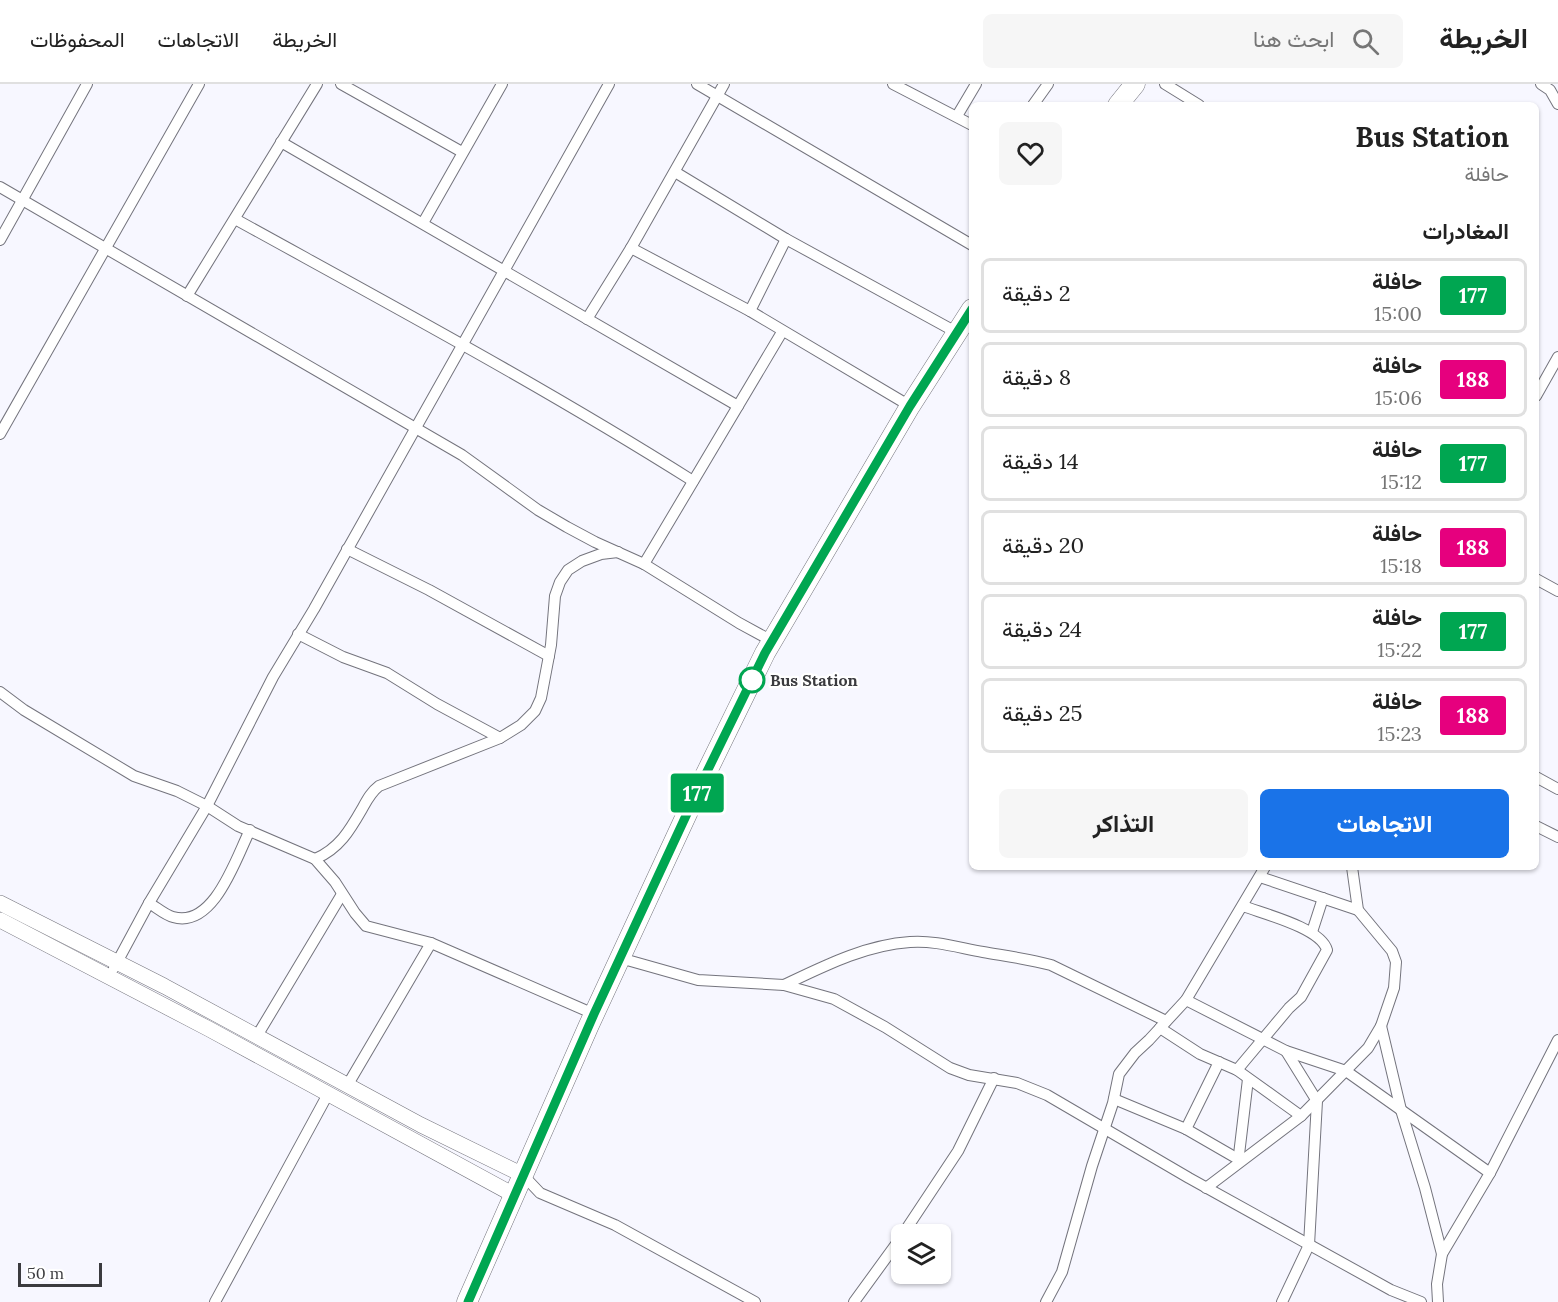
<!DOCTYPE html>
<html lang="ar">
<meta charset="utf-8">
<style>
:root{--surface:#fff;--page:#f6f6f6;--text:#222;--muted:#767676;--line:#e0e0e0;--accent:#1a73e8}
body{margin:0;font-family:Lora,Vazirmatn,serif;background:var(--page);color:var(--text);direction:rtl;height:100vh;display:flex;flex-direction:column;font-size:22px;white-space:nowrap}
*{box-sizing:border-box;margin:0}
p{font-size:20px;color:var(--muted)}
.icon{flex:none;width:33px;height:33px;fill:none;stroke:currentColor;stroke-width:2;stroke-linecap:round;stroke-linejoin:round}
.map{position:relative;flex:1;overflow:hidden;direction:ltr}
.drawer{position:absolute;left:969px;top:18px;width:570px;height:768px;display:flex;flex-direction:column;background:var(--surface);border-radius:9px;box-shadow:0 2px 4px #0004;direction:rtl}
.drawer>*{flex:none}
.badge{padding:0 12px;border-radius:4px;font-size:21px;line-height:39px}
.controls{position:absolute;left:891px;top:1140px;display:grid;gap:12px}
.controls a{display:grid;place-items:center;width:60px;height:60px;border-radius:9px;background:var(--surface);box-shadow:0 2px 4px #0004;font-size:30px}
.scale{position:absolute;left:18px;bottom:15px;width:84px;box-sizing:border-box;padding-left:6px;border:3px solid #3b3b3f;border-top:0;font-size:16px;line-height:21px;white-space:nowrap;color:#3b3b3f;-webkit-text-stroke:4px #fff;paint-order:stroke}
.map>.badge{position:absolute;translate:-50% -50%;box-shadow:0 0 0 3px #fff}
h2{padding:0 30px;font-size:22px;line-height:54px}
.round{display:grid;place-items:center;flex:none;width:63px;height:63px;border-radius:9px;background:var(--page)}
.overview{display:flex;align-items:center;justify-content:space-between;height:102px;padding:0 30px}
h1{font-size:28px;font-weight:700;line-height:45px}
.cta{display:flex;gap:12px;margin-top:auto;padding:12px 30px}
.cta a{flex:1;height:69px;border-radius:9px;background:var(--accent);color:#fff;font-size:24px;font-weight:700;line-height:69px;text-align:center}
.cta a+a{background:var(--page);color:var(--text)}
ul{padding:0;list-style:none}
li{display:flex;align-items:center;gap:18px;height:75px;margin:0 12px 9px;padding:0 18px;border:3px solid var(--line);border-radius:9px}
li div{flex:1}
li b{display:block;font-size:22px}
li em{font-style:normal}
li .badge{min-width:66px;font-weight:700;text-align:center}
header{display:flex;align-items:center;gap:36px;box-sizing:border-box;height:84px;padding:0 30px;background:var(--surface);border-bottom:2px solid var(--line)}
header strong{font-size:28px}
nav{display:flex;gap:33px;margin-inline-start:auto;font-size:21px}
.search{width:420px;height:54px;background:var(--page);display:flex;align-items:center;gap:15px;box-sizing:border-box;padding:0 21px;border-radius:9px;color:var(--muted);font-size:22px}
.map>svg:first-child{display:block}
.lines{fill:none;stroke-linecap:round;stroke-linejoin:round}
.street-casing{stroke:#74747d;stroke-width:12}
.secondary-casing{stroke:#74747d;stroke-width:16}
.highway-casing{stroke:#74747d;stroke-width:21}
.street{stroke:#fff;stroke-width:10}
.secondary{stroke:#fff;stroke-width:15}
.highway{stroke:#fff;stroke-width:20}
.line-casing{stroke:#fff;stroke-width:14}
.line{stroke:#00a651;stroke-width:9}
.stop-dot{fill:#fff;stroke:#00a651;stroke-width:3}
.labels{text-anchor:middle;stroke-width:4.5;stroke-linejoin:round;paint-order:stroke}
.stop-label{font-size:16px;font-weight:bold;fill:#3b3b3f;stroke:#fff;text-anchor:start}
</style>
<header>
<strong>الخريطة</strong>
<div class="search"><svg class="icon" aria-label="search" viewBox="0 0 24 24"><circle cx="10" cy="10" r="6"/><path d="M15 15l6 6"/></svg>ابحث هنا</div>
<nav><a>الخريطة</a><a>الاتجاهات</a><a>المحفوظات</a></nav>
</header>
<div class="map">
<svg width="1558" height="1218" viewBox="0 0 1558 1218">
<rect width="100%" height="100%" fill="#f7f7ff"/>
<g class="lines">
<g class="street-casing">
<g id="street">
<polyline points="341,0 462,68"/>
<polyline points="697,0 972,161"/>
<polyline points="893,0 972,41"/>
<polyline points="1165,0 1199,21"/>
<polyline points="1541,0 1550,6 1558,20"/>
<polyline points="1033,21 1048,0"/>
<polyline points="957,32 976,0"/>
<polyline points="281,58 738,322"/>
<polyline points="675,88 786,155 956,248"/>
<polyline points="0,103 462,371 538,426 567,443 595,458 644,480 739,539 772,557"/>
<path d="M235,135c154,85 309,168 458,262"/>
<polyline points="423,139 502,0"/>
<polyline points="0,156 87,0"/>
<polyline points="631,164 750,227 910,322"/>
<polyline points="187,212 317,0"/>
<polyline points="750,227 786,155"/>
<polyline points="587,235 631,164 724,0"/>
<polyline points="1536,312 1558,273"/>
<polyline points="0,350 199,0"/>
<polyline points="347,465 429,506 549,572"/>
<polyline points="644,480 782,248"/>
<polyline points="1536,495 1558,507"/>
<polyline points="298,550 343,573 387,589 437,620 500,654"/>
<polyline points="0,608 24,626 134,692 177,707 207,722 238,742 315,775 335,798 355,829 366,842 431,859 594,930"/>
<polyline points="1536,693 1558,705"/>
<polyline points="1536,742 1558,753"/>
<path d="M315,775c24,-10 35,-29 47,-50 5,-9 9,-17 17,-23l121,-48 21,-13 14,-14 6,-13 10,-53 4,-49 5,-14 8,-12 14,-9 19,-7 17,-2"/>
<polyline points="1260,793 1358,826"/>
<path d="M149,819c7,4 16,12 24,14 41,12 63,-59 77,-87"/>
<polyline points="1312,848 1323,814"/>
<polyline points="620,874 698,896 784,901 834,915 885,943 950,984 969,991 1017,999 1047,1011 1189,1094 1391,1206 1421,1218"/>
<polyline points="114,884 149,819 207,722 273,593 314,525 609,0"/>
<path d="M784,901c40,-19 81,-40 126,-43 24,-2 50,6 73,10 23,4 46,7 68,13l115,56"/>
<polyline points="1186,916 1286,967 1346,987 1490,1089"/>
<polyline points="1381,942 1401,1026 1425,1104 1442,1170"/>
<polyline points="1160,944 1200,970 1237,986 1301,1032"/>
<polyline points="257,952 342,810"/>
<path d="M1237,986l52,-62 12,-11 26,-47c-6,-22 -63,-36 -84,-44"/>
<polyline points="347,1002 431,859"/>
<polyline points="1114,1015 1186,1045 1238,1075"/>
<polyline points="1186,1045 1219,978"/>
<polyline points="1238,1079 1248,995"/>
<polyline points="523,1091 540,1109 615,1141 755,1218"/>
<polyline points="1206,1104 1301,1032 1368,964 1381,942 1394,904 1396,878 1392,867 1358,826 1352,783"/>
<polyline points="903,1150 958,1067 994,994"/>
<polyline points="215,1218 328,1010"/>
<polyline points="854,1218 902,1152"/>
<polyline points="1046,1218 1062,1188 1092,1082 1113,1019 1119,990 1135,969 1149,956 1186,916 1265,783"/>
<polyline points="1282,1218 1309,1161 1317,1017 1286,967"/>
<polyline points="1438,1218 1437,1200 1442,1170 1490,1089 1558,956"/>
</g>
</g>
<g class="secondary-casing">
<g id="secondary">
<polyline points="0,819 164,902 421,1041 523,1091"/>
<polyline points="0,836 209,945 514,1111"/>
</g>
</g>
<g class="highway-casing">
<g id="highway">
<polyline points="1118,21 1135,0"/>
<polyline points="467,1218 589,941 697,708 765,569 910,322 972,225"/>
</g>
</g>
<use href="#street" class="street"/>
<use href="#secondary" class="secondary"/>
<use href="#highway" class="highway"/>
</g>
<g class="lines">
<g class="line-casing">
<polyline id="line" points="468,1218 594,930 697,708 765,569 910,322 972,225"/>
</g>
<use href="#line" class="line"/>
</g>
<circle class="stop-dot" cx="752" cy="596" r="12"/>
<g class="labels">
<g class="stop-label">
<text x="770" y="602">Bus Station</text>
</g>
</g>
</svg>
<div class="controls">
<a><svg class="icon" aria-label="layers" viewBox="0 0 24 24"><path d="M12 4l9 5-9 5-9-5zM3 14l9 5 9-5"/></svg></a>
</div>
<div class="scale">50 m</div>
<b class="badge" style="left:697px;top:709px;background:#00a651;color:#fff">177</b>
<section class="drawer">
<div class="overview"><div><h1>Bus Station</h1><p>حافلة</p></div><a class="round"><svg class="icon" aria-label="heart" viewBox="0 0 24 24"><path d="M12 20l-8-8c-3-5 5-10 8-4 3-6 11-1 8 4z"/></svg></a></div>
<h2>المغادرات</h2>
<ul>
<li><span class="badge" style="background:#00a651;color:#fff">177</span><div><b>حافلة</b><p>15:00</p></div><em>2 دقيقة</em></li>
<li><span class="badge" style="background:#e6007e;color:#fff">188</span><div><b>حافلة</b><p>15:06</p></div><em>8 دقيقة</em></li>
<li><span class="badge" style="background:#00a651;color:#fff">177</span><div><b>حافلة</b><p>15:12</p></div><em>14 دقيقة</em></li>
<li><span class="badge" style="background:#e6007e;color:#fff">188</span><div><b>حافلة</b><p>15:18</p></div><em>20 دقيقة</em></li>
<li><span class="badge" style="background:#00a651;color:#fff">177</span><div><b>حافلة</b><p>15:22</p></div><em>24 دقيقة</em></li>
<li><span class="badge" style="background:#e6007e;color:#fff">188</span><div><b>حافلة</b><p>15:23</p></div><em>25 دقيقة</em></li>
</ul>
<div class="cta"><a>الاتجاهات</a><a>التذاكر</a></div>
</section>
</div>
